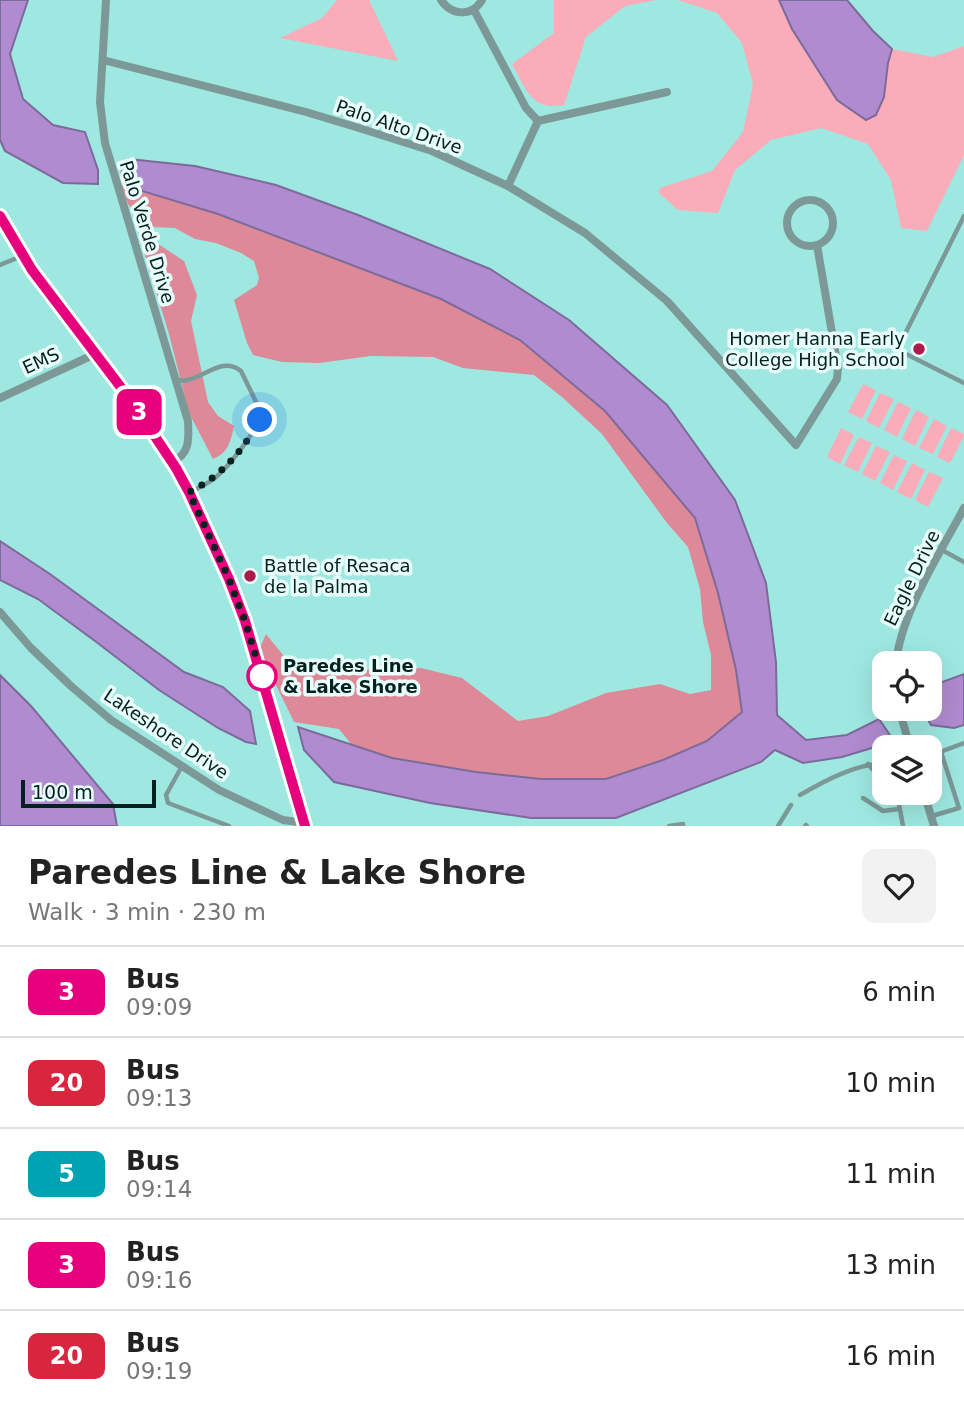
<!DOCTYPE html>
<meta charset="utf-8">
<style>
:root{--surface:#fff;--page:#f2f2f2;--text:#222;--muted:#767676;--line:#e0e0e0}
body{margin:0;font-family:"DejaVu Sans",sans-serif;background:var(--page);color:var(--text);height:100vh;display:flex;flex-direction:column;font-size:26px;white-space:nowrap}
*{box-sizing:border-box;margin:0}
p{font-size:23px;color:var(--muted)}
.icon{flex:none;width:38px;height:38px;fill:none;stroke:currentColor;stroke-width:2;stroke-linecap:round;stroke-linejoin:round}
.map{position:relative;height:826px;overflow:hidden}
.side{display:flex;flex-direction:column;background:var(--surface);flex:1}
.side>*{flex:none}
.badge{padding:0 14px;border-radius:10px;font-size:24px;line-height:46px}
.buttons{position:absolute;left:872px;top:651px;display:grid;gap:14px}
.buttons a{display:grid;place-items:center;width:70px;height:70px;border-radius:14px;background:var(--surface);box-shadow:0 7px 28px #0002;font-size:35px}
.scale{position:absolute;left:21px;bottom:18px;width:135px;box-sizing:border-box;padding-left:7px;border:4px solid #02211f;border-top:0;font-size:19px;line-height:24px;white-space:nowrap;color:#02211f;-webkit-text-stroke:5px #e9fefc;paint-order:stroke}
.you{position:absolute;width:35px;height:35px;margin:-18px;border:5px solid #fff;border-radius:50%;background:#1a73e8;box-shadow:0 0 0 10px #1a73e833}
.map>.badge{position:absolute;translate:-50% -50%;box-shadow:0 0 0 4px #fff}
.round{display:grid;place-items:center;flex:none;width:74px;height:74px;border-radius:14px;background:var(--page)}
.head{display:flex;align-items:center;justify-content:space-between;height:119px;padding:0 28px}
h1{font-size:33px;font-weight:700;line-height:52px}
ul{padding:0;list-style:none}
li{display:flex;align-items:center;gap:21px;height:91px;padding:0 28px;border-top:2px solid var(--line)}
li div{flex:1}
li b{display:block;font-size:26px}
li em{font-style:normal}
li .badge{min-width:77px;font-weight:700;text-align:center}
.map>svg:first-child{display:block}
.green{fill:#faacb8}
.forest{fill:#de8997}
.water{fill:#b08bcf;stroke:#7c6b9a;stroke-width:2}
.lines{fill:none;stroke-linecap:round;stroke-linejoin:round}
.lane{stroke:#7c9997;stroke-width:4.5}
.street{stroke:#7c9997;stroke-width:8}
.primary{stroke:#286560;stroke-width:12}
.line-casing{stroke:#fff;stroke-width:16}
.line{stroke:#e6007e;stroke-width:10}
.walk{stroke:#02211f;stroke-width:7;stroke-dasharray:0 12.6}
.poi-dot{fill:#ad1b4a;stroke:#e9fefc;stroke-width:2.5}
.stop-dot{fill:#fff;stroke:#e6007e;stroke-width:3.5}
.labels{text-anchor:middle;stroke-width:7;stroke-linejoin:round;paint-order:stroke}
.street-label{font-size:18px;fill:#02211f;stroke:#e9fefc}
.poi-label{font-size:18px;fill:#02211f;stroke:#e9fefc;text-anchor:end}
.stop-label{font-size:18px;font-weight:bold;fill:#02211f;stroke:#e9fefc;text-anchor:start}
</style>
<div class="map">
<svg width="964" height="826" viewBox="0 0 964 826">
<rect width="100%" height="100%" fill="#9fe8e2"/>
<g class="green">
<polygon points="337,0 369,0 398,61 280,38 322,18"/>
<path d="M554,0h102l-31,6 -39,31 -22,68c-33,6 -38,-16 -52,-41l42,-31z"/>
<polygon points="678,0 779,0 792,29 823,80 888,63 892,49 933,57 964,46 964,155 927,231 901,228 891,180 868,144 821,128 771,140 735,170 718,213 678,210 659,193 660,188 712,171 743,132 753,84 742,43 717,13"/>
<polygon points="863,384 876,390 862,419 848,412"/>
<polygon points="880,393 894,399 879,428 866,421"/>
<polygon points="898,402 911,408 897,437 884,430"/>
<polygon points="916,410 929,417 915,446 902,439"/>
<polygon points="934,419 947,426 933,454 919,448"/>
<polygon points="841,428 854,435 840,464 827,457"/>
<polygon points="951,428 964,434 964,436 950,463 937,457"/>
<polygon points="859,437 872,443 858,472 844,465"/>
<polygon points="876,446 890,452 875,481 862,474"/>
<polygon points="894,455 907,461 893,490 880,483"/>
<polygon points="912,463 925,470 911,499 897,492"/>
<polygon points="929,472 943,478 928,507 915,500"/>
</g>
<g class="forest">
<polygon points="121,185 218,214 441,299 520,340 556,369 605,411 695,518 718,593 736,670 742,712 707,741 663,760 606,779 542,779 476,772 391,758 352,745 339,729 294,722 259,650 266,634 283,655 301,669 340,670 421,668 462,678 518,721 548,716 606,693 660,684 690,694 711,690 711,655 703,622 700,589 688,547 667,523 602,434 562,397 534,375 463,368 433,357 371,356 319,363 282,362 253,355 247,343 234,300 257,285 259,278 254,261 241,253 216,243 195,239 175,228 151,227 137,219 127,202"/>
<path d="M152,240l32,21 13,34 -6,26 17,81 10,14 16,10c-3,15 -6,27 -21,33l-24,-46 -20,-79 -25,-82z"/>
</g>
<g class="water">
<polygon points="0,0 28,0 10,54 23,99 53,125 85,132 98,170 98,184 63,183 5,151 0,140"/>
<polygon points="779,0 847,0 873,31 892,49 888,63 884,97 876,115 866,120 837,100 792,29"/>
<polygon points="129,159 195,166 276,185 358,215 490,269 569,320 667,405 735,500 766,583 776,662 777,715 806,740 847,735 879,719 892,738 885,744 842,757 803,763 775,750 761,762 616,818 531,818 430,803 334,782 304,750 298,727 392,758 476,772 541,779 606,779 663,760 707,741 742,712 736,670 718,593 695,518 605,411 520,340 441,299 218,214 129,187 125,176 121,173"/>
<polygon points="0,541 50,574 184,672 223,687 250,711 256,744 246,742 218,728 159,690 95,641 38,599 0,580"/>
<polygon points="964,674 964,725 954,728 931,725 922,709 929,709 929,687"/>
<polygon points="0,675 31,706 113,804 117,826 0,826"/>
</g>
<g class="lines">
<g class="lane">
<polyline points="964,216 899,346 900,350 904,353 964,383"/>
<polyline points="0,265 22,256"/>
<path d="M176,380c4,0 8,1 11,0 18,-3 36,-24 54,-9l20,41c-1,16 -33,55 -46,66 -7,5 -16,10 -25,14"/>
<polyline points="942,550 964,562"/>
<polyline points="929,756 964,743"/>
<polyline points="868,764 884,782"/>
<polyline points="182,766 166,795 168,803 229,826"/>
<polyline points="893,793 898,799 903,826"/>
<path d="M800,795c26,-15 54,-30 84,-32"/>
<polyline points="863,798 883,811 899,809"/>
<polyline points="932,816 959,808 941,752"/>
<polyline points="669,826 683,824 683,826"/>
<polyline points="778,826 791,805"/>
<polyline points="805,826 806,825 807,826"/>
</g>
<g class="street">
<path d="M106,0l-6,102 5,41 83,278c1,18 2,33 -16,41"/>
<path d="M441,0c11,16 31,17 41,0"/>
<polyline points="474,10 526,108 538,121"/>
<polyline points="103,60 306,112 359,128 432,151 508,186 585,233 667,301 796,445 837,379 838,368 817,245"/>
<polyline points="538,121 667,92"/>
<polyline points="508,186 538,121"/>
<circle cx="810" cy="223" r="23"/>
<polyline points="0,398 95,354"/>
<polyline points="0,612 31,648 72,687 111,720 219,790 283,820 304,823"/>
<path d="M896,663c5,-50 44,-110 68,-155"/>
<polyline points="899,709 910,747"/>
<polyline points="924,793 934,826"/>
</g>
<path class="primary" d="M0,216c11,18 20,37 32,55 48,70 107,132 149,206 62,108 90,231 124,349"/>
</g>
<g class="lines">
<g class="line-casing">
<polyline id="line" points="0,216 32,270 132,402 176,468 189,492 229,579 245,621 305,826"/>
</g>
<use href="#line" class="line"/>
<path class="walk" d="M260,420c-17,30 -39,57 -71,72l40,87 16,42 19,62 -2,-7"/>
</g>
<g class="poi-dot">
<circle cx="919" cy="349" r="7"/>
<circle cx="250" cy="576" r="7"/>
</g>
<circle class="stop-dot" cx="262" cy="676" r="14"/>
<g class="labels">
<g class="street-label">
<text transform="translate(399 127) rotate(19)" y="6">Palo Alto Drive</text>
<text transform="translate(147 232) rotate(73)" y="6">Palo Verde Drive</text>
<text transform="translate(41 361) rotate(-25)" y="6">EMS</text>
<text transform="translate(912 578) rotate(-64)" y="6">Eagle Drive</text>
<text transform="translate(166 734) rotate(34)" y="6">Lakeshore Drive</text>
</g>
<g class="poi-label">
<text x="905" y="345">Homer Hanna Early<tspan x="905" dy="21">College High School</tspan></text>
<text x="264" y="572" text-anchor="start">Battle of Resaca<tspan x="264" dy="21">de la Palma</tspan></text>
</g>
<g class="stop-label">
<text x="283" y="672">Paredes Line<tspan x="283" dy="21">&amp; Lake Shore</tspan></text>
</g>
</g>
</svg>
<div class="buttons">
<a><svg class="icon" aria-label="locate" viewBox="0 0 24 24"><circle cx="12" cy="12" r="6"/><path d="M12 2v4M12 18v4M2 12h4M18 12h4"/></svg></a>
<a><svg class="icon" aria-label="layers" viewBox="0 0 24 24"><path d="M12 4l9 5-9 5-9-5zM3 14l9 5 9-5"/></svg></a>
</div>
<div class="scale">100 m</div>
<div class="you" style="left:260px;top:420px"></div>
<b class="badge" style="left:139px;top:412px;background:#e6007e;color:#fff">3</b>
</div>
<section class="side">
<div class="head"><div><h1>Paredes Line &amp; Lake Shore</h1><p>Walk · 3 min · 230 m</p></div><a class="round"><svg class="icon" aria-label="heart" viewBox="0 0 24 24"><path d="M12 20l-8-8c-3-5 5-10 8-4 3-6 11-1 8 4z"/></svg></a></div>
<ul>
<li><span class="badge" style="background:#e6007e;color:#fff">3</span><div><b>Bus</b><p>09:09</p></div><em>6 min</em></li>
<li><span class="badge" style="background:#d7263d;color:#fff">20</span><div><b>Bus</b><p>09:13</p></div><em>10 min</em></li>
<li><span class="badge" style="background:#00a3b4;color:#fff">5</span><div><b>Bus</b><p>09:14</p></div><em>11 min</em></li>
<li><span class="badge" style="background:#e6007e;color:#fff">3</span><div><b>Bus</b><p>09:16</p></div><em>13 min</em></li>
<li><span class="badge" style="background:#d7263d;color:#fff">20</span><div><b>Bus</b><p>09:19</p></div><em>16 min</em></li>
</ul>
</section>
